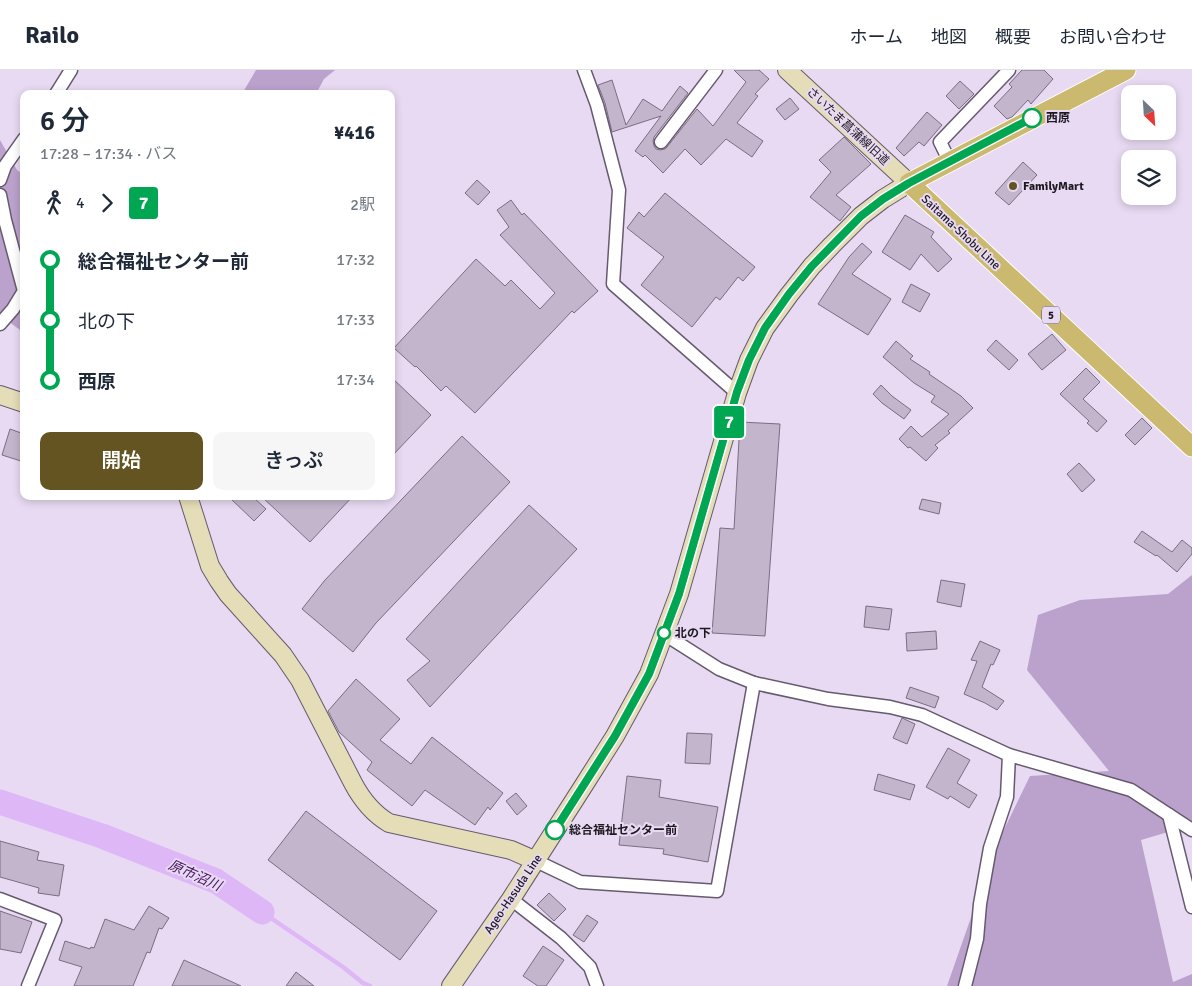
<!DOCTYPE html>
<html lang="ja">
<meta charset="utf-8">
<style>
:root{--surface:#fff;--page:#f6f6f7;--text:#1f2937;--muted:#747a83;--line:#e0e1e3;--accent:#635421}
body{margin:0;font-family:Signika,"Noto Sans JP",sans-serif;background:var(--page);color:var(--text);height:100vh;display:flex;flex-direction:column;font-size:19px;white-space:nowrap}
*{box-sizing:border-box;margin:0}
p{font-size:16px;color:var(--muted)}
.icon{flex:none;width:28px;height:28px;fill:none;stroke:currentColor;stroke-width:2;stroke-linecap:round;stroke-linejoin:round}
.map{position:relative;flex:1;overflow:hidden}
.side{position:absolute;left:20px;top:20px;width:375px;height:410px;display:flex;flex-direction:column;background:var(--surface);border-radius:10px;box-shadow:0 2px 8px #0003}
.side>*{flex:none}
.badge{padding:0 10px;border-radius:4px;font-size:18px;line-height:32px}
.needle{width:32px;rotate:155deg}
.fabs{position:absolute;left:1121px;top:15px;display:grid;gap:10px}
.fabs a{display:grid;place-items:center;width:55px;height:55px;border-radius:10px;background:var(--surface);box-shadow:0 2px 8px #0003;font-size:25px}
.map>.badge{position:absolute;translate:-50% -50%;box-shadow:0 0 0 2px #fff}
.legs{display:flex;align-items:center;gap:8px;height:55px;padding:0 20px;font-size:16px}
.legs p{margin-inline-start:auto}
.headline{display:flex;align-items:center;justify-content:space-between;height:85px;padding:0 20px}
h1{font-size:28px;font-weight:600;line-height:38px}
.action{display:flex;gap:10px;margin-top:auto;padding:10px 20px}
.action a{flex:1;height:58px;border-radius:10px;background:var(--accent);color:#fff;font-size:20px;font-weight:600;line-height:58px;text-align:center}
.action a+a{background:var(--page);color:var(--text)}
ul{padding:0 20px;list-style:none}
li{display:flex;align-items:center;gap:18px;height:60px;font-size:19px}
li i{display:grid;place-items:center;width:8px;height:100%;margin:0 6px;background:currentColor}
li i::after{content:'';width:12px;height:12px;margin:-6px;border:4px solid;border-radius:50%;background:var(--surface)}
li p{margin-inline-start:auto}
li:first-child i{background:linear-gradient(#0000 50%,currentColor 0)}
li:last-child i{background:linear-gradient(currentColor 50%,#0000 0)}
header{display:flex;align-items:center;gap:30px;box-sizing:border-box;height:70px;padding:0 25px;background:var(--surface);border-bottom:1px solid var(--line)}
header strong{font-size:24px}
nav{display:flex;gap:28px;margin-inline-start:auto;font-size:18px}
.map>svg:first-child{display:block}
.green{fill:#bba2cc}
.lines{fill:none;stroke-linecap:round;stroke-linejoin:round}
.stream{stroke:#deb7f7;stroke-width:4.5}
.river{stroke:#deb7f7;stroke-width:25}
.building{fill:#c3b5cc;stroke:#7a6e83}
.street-casing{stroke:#665a6e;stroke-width:15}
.secondary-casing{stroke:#665a6e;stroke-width:20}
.primary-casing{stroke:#fff;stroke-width:21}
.street{stroke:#fff;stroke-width:12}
.secondary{stroke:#e5dcb8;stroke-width:18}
.primary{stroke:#cbb970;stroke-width:19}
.line-1-casing{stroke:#fff;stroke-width:11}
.line-1{stroke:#00a651;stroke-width:8}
.stop-1-dot{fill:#fff;stroke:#00a651;stroke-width:2.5}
.poi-dot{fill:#635421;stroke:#e8daf2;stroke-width:2}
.labels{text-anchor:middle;stroke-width:4;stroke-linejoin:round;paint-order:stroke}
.shield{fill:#e8daf2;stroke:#5a5260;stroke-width:1}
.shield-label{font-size:11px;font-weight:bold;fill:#1d1821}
.stop-label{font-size:12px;font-weight:bold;fill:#1d1821;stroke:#e8daf2;text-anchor:start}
.street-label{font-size:12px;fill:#1d1821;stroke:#e8daf2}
.poi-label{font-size:12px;font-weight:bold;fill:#1d1821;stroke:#e8daf2;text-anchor:start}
.water-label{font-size:14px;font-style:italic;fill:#45135d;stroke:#e8daf2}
</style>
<header>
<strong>Railo</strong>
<nav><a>ホーム</a><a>地図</a><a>概要</a><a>お問い合わせ</a></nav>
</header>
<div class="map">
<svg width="1192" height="916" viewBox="0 0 1192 916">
<rect width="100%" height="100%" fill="#e8daf2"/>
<g class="green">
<polygon points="256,0 335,0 324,9 316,24 242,24"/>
<polygon points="0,70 17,100 24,105 24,255 20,260 0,245"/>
<polygon points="1192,505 1192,755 1141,770 1173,912 1192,904 1192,916 947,916 996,776 1030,706 1109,701 1027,600 1038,545 1080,530 1168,524"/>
</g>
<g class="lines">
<polyline class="stream" points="262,842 343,897 363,913 370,916"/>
<polyline class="river" points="0,732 102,766 216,811 262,842"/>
</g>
<g class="building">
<polygon points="734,0 759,0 769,9 755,24 758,26 737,53 763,71 752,87 726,69 701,95 685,79 663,103 645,85 643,87 635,81 661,46 612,62 605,33 598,15 612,10 626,55 643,29 662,41 680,16 688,23 654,67 653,71 654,76 656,79 660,80 665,79 667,77 697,39 713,56 746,12"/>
<polygon points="1022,0 1044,0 1053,9 1031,34 1028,30 1012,47 1007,49 994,36 1012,17 1009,14"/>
<polygon points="960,11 974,24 959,39 946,26"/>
<polygon points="790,28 799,39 785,50 776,39"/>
<polygon points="927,42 942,55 924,76 919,72 904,86 896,78"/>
<polygon points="844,67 871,94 836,125 851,137 840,151 810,127 831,102 819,90"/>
<polygon points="1023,92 1037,105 1009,135 995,123"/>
<polygon points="477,110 490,122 478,135 465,123"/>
<polygon points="665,123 755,197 743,211 738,207 720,230 716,227 692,257 641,215 664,187 627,158 639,142 644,147"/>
<polygon points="511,130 522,145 524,143 598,221 574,243 572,241 475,343 446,316 441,321 416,296 415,297 394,278 476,189 505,216 511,210 540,239 555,223 500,165 509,157 497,140"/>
<polygon points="905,145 934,162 931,167 952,189 938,202 921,184 910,200 882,182"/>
<polygon points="862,173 872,182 852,204 891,229 868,265 818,234 849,187"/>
<polygon points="911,214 930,224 920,242 902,232"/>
<polygon points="1052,264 1066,280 1042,300 1028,284"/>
<polygon points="996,270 1018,290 1009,300 987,280"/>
<polygon points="896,271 913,286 910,289 930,302 929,304 961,326 973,338 948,361 950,363 935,375 938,378 926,391 910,377 908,378 899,369 911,356 922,367 949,344 931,332 935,326 914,313 883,287"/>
<polygon points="1086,298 1100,312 1083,329 1107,351 1097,362 1087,353 1089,351 1060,324"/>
<polygon points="391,307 431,345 391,387"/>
<polygon points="881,315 892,326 911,340 904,349 882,333 873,324"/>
<polygon points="1142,348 1152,358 1135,375 1125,365"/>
<polygon points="740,352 780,354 765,566 712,563 720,458 734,459"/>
<polygon points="10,359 24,364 24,392 2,385"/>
<polygon points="462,366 510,412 376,553 353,582 302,539 325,510"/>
<polygon points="1079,393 1095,410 1082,422 1067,404"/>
<polygon points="228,426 252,426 266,439 254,451"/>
<polygon points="261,426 353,426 310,472"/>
<polygon points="922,429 941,433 939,444 919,439"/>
<polygon points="529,435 577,479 430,637 407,610 430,591 406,569"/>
<polygon points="1142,461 1172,482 1182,470 1192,478 1192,484 1177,502 1157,485 1156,486 1134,472"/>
<polygon points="941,510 965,514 961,537 937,532"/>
<polygon points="866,536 892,539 889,560 864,557"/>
<polygon points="936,561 937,579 907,581 906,563"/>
<polygon points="980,571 1000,580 993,595 991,594 982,617 1004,631 997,640 985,633 964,624 977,591 971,590"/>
<polygon points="356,609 400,649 380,670 411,694 432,667 503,723 490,740 488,737 475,755 425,720 412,736 367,700 372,692 339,662 328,641"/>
<polygon points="910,617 939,627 935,638 906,628"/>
<polygon points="902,648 915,654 907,674 893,668"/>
<polygon points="687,663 712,664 710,694 685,693"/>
<polygon points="948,678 970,690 957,713 977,725 969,738 950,726 948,729 926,717"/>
<polygon points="878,704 915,715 910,730 874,720"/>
<polygon points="627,706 661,710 659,727 718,737 708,792 663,784 664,779 619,775"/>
<polygon points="516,723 527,736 517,745 506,731"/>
<polygon points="306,741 437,841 400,890 268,790"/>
<polygon points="0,771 39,782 37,790 64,795 59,826 38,823 39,818 0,807"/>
<polygon points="549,823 566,839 554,851 537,835"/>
<polygon points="149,836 169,848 162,859 159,858 150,883 147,882 133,916 74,916 82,897 59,890 65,871 90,879 91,877 94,878 105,849 134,860"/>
<polygon points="0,841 32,852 21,883 0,879"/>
<polygon points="587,845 598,852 584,872 573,865"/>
<polygon points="543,876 564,890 546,916 538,916 523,906"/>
<polygon points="184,890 241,916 172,916"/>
<polygon points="296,902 314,916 286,916"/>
</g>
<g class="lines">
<g class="street-casing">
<g id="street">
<polyline points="584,0 597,35 619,120 613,214 737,323"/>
<polyline points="56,24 71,0"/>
<polyline points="661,72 716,0"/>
<polyline points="950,92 940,72 1009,0"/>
<polyline points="0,110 5,96 24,69"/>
<polyline points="0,125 5,150 24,221 13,239 0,254"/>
<polyline points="664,564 719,599 754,613 828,629 890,637 922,645 1009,685 1131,720 1192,760"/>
<polyline points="1169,745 1192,837"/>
<polyline points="536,791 580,812 717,821 754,613"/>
<polyline points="0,829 55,850 28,916"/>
<polyline points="511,829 561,868 590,897 597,916"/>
<polyline points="965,916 977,869 980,834 990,778 1007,727 1009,685"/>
</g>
</g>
<g class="secondary-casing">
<g id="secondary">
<polyline points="0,325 24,333"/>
<path d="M188,426l22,70 9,15 9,13 55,61 17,25 53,103c9,17 19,30 36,40l122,27 25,11"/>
<polyline points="451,916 511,829 584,715 615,666 649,604 679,524 737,323 749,290 765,258 789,225 812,196 832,175 861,146 883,129 909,113 787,0"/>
</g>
</g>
<g class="primary-casing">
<polyline id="primary" points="1126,0 909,113 1192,377"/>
</g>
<use href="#street" class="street"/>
<use href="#secondary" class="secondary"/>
<use href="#primary" class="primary"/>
</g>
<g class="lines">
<g class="line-1-casing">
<polyline id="line-1" points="555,760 615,666 649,604 679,524 737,322 749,290 765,258 789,224 812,196 861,146 883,129 909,113 1032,48"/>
</g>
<use href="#line-1" class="line-1"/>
</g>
<g class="stop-1-dot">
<circle cx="1032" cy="48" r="9"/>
<circle cx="664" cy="563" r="6"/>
<circle cx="555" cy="760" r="9"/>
</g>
<circle class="poi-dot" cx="1013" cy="116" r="5"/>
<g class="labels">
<rect class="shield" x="1042" y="236.5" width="18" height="17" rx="4"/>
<g class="shield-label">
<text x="1051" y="249">5</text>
</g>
<g class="stop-label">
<text x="1046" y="52">西原</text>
<text x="675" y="567">北の下</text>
<text x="569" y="764">総合福祉センター前</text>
</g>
<g class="street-label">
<text transform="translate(848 56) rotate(43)" y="4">さいたま菖蒲線旧道</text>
<text transform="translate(961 162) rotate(43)" y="4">Saitama-Shobu Line</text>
<text transform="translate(513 824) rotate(-56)" y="4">Ageo-Hasuda Line</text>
</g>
<g class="poi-label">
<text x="1023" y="120">FamilyMart</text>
</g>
<g class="water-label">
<text transform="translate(195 805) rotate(24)" y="5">原市沼川</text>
</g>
</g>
</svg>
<div class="fabs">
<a><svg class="needle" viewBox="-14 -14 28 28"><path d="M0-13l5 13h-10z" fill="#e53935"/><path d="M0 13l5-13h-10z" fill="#747a83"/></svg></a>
<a><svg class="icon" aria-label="layers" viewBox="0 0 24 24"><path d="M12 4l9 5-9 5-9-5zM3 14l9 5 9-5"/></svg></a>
</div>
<b class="badge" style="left:729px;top:352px;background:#00a651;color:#fff">7</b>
<section class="side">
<div class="headline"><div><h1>6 分</h1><p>17:28 – 17:34 · バス</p></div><b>¥416</b></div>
<div class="legs"><svg class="icon" aria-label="walk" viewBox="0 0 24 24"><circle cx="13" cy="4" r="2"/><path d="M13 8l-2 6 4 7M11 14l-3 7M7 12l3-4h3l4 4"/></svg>4<svg class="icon" aria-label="forward" viewBox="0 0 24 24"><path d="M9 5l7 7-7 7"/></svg><b class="badge" style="background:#00a651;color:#fff">7</b><p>2駅</p></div>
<ul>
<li><i style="color:#00a651"></i><b>総合福祉センター前</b><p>17:32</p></li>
<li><i style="color:#00a651"></i><span>北の下</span><p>17:33</p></li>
<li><i style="color:#00a651"></i><b>西原</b><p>17:34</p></li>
</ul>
<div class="action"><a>開始</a><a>きっぷ</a></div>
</section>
</div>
